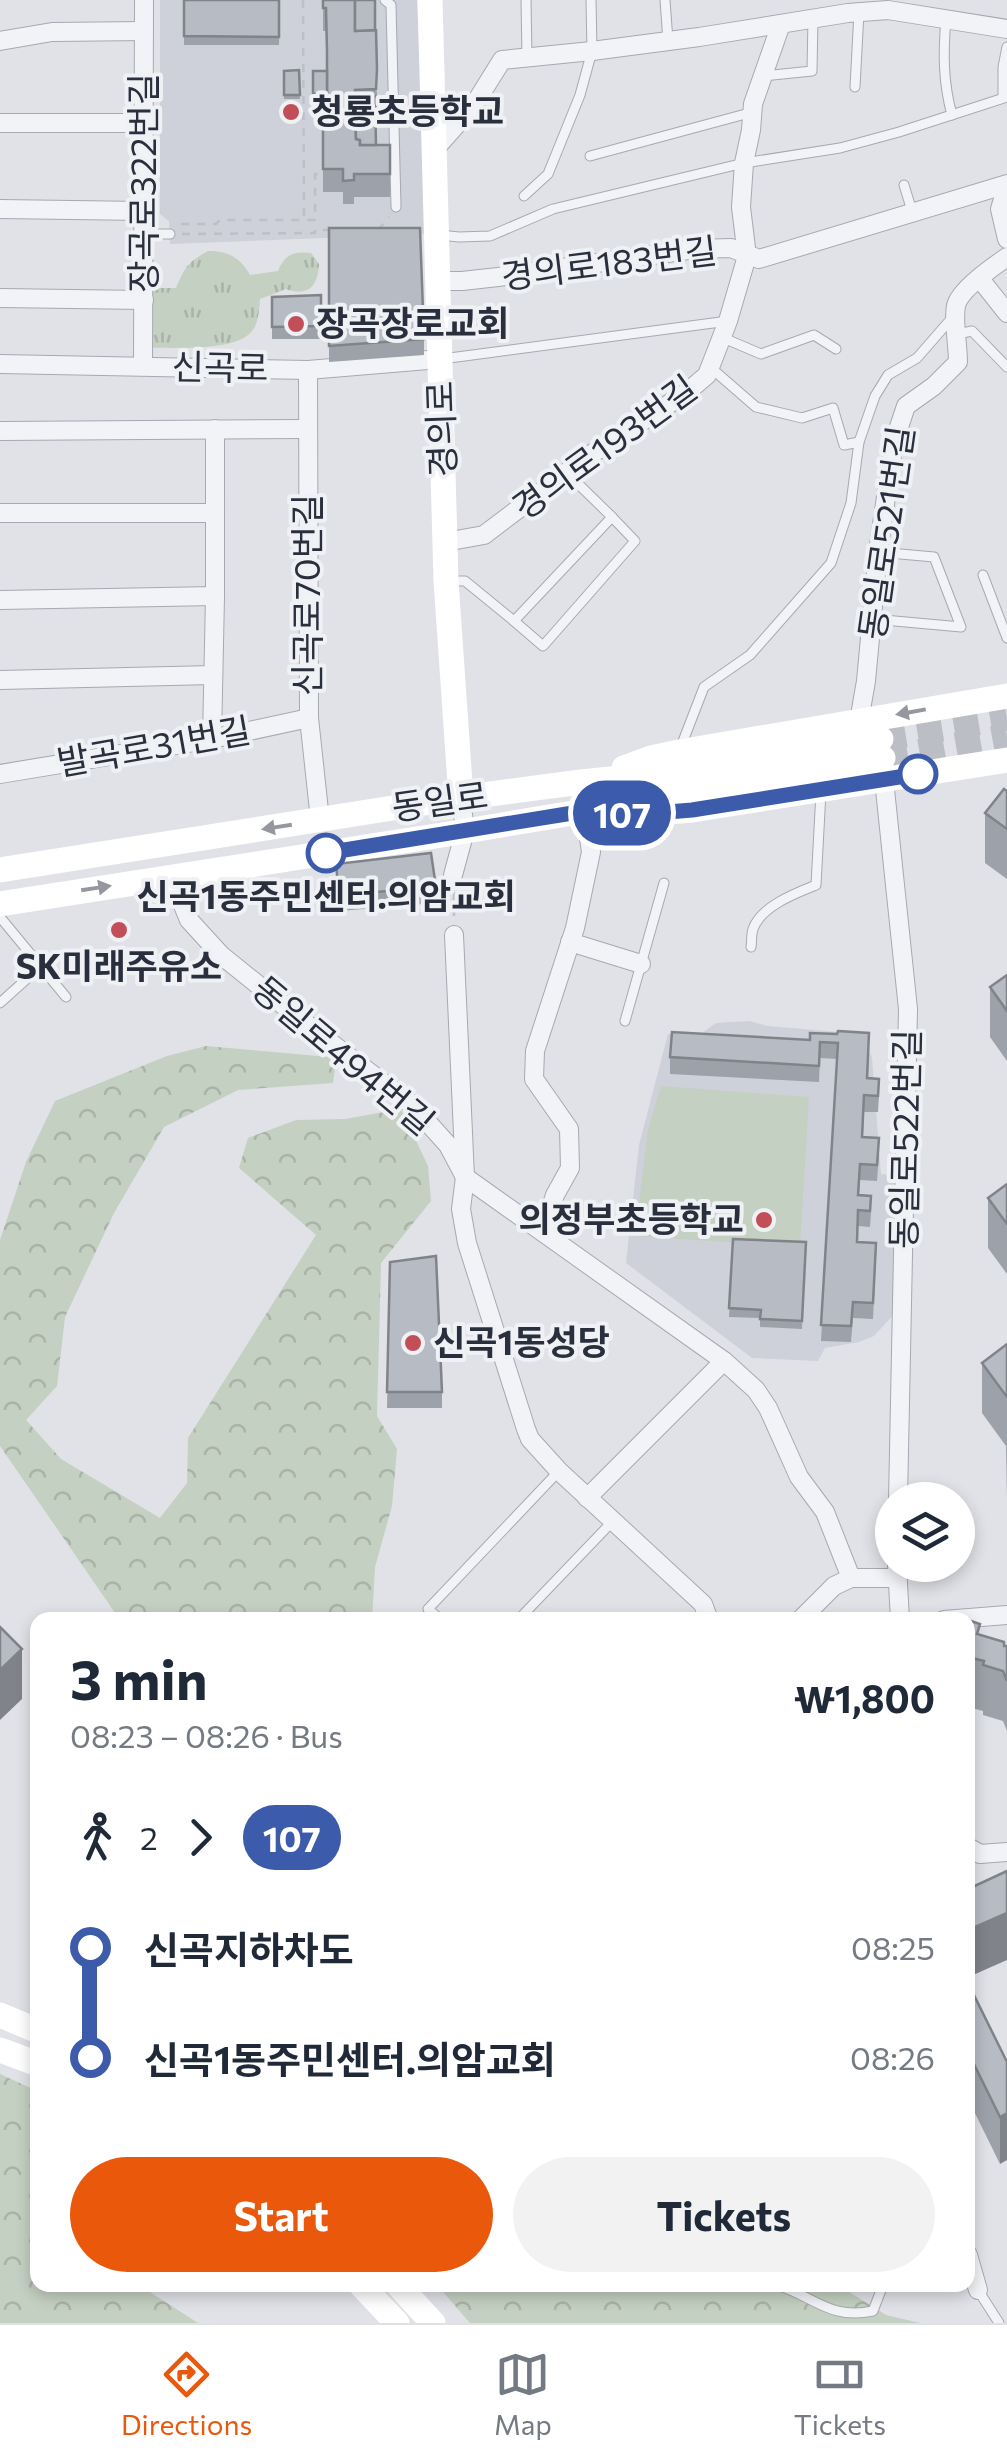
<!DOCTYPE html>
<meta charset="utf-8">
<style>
:root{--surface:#fff;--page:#f2f2f3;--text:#1f2937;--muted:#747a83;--line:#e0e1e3;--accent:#ea580c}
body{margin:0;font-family:Commissioner,"Noto Sans KR",sans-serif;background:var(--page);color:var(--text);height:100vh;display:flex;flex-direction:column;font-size:38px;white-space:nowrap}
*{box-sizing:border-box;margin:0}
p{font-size:32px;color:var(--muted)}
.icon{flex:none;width:55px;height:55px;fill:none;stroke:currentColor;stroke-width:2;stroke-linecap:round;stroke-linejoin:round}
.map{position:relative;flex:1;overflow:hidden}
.drawer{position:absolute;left:30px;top:1612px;width:945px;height:680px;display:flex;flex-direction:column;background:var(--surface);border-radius:20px;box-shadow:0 5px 15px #0003}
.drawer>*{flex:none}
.badge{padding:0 20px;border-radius:32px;font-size:35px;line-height:65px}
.fabs{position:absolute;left:875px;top:1482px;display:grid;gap:20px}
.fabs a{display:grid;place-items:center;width:100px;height:100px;border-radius:50%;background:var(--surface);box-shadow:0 5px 15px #0003;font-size:50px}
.map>.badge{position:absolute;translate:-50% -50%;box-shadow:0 0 0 5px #fff}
.legs{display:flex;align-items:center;gap:15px;height:110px;padding:0 40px;font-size:32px}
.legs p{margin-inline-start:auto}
.overview{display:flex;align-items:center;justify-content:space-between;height:170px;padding:0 40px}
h1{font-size:55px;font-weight:700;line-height:75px}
.button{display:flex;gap:20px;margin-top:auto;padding:20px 40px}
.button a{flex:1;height:115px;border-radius:60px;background:var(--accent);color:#fff;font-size:40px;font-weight:700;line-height:115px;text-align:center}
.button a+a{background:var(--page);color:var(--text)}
ul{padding:0 40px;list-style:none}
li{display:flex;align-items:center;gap:35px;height:110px;font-size:38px}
li i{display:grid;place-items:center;width:15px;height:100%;margin:0 12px;background:currentColor}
li i::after{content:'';width:25px;height:25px;margin:-12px;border:8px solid;border-radius:50%;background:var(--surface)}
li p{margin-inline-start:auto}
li:first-child i{background:linear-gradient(#0000 50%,currentColor 0)}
li:last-child i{background:linear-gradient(currentColor 50%,#0000 0)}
.tabs{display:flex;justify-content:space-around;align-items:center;height:140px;border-top:2px solid var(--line);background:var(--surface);font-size:28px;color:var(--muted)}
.tabs a{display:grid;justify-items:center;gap:5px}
.tabs .active{color:var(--accent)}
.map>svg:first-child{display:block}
.built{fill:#ced1d9}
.forest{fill:url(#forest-crowns)}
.park{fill:url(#park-tufts)}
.pitch{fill:#c4d0c1}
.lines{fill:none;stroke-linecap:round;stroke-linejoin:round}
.secondary-tunnel{stroke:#bcbec5;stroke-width:25;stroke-dasharray:25 12;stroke-linecap:butt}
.lane-casing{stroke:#a6a9b1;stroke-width:11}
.street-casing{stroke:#a6a9b1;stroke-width:20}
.path{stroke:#bec0c6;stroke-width:2.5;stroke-dasharray:8 8;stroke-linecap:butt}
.lane{stroke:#f2f3f6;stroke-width:9}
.street{stroke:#f2f3f6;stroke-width:18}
.secondary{stroke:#fff;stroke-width:25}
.wall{fill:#9da1a9}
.shaded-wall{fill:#808389}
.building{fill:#b7bbc4;stroke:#808389;stroke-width:2.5}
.oneway{fill:#94979e}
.line-1-casing{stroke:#fff;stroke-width:22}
.line-1{stroke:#3d5bab;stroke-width:15}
.poi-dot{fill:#c24f58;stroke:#eff1f5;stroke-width:4}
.stop-1-dot{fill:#fff;stroke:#3d5bab;stroke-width:5}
.labels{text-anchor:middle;stroke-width:8;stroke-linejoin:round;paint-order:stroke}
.poi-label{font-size:35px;font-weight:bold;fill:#2a2f3d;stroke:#eff1f5;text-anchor:start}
.street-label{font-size:35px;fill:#2a2f3d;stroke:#eff1f5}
.stop-label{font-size:35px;font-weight:bold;fill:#2a2f3d;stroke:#eff1f5}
</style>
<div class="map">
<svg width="1007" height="2323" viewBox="0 0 1007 2323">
<defs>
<pattern id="forest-crowns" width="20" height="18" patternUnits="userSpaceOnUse" patternTransform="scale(2.5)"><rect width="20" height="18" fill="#c4d0c1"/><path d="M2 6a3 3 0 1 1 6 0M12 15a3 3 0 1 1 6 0" fill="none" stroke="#a9b3a7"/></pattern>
<pattern id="park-tufts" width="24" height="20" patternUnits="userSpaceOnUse" patternTransform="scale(2.5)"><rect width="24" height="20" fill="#c4d0c1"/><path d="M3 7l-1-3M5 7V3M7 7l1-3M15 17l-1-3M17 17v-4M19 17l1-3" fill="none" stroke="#a9b3a7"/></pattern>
</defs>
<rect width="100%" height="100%" fill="#e0e2e7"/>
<g class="built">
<polygon points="160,0 417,0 426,234 170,244 169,221 160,214"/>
<polygon points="749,1021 768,1026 850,1033 866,1043 872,1058 881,1174 898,1176 896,1312 874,1336 859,1342 825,1348 818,1361 752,1358 626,1263 639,1145 668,1034 701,1034 716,1023"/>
</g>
<g class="forest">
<polygon points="206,1046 329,1057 336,1060 333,1083 238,1090 164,1127 114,1213 65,1317 57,1386 26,1420 61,1459 160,1518 187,1483 188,1438 316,1235 239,1168 248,1138 296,1120 345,1119 401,1109 428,1166 431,1201 381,1263 377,1416 397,1449 392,1506 375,1567 372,1620 120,1620 0,1446 0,1240 26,1162 55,1101 167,1056"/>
<polygon points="0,2074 37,2091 38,2285 139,2285 198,2323 0,2323"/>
<polygon points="437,2285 838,2285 886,2315 920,2323 470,2323"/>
</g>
<path class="park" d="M208,251c20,0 32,6 42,24l28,-4c7,-17 16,-20 33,-18l8,11c-1,22 -11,33 -33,25l-26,10c-1,11 -1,23 -8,32 -16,21 -78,16 -104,17l1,-60h27c9,-21 12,-26 32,-37z"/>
<polygon class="pitch" points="661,1086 809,1097 800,1247 635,1236 648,1130"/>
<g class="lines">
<g class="secondary-tunnel">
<polyline points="881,739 1007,718"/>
<polyline points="883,758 1007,736"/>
</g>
<g class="lane-casing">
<g id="lane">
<polyline points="385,0 391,5 396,207"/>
<polyline points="526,0 527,57"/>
<polyline points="665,0 668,41"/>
<path d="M946,19c-3,34 -3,63 6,96"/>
<polyline points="763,76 812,71 813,18"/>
<polyline points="855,87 859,12"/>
<polyline points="1003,97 1003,67 1007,47"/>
<polyline points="590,156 753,112"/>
<polyline points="904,185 912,211"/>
<polyline points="524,196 548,174 580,95 592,51 591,0"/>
<polyline points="144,234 170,234"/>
<polyline points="439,235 459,237 490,236 553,209 744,163 840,148 899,132 1007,97"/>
<polyline points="957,334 972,331 1007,367"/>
<polyline points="721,337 761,354 814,335 836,349"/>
<polyline points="442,359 728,321"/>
<polyline points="710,367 756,407 802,418 833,408 844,445 859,442"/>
<polyline points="983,575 1007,638"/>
<polyline points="449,581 465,581 514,621 612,517 567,473"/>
<polyline points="873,619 961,627 934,557 878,552"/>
<polyline points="514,621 543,646 635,541 612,517"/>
<polyline points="680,749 704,687 750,655 831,563 851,503 859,442 875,396 888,375 917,358 951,319"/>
<polyline points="0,917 66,997"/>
<path d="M751,947c1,-6 0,-12 2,-18 8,-23 43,-36 63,-44l5,-93"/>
<polyline points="0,1003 40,967"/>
<polyline points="625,1021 664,883"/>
<polyline points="441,1620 428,1609 559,1471"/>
<polyline points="518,1620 613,1521"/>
<path d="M777,2285c38,12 53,35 96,26l10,-26"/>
<polyline points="978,2290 999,2323"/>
</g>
</g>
<g class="street-casing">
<g id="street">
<polyline points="0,41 52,32 144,31"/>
<polyline points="0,123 144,123"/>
<polyline points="434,150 474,105 502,60 592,51 699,37 848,13 888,10 1007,29"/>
<polyline points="1007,186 1000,209 1007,239"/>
<polyline points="0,209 144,211"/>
<polyline points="980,279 1007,313"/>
<polyline points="438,281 462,281 498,277 695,249 731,248 759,259 1007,184"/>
<polyline points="0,298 144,300"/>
<polyline points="0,364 308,370 440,359"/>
<polyline points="143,366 144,0"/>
<polyline points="308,370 309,718 320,820"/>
<polyline points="0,431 308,429"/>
<polyline points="0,513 214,513"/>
<polyline points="445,542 484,535 587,457 686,393 707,375 728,321 747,256 741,207 744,163 751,130 753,104 781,24"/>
<polyline points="0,600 215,596"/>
<polyline points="0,680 213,675"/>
<path d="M859,721l7,-40 12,-129 16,-110 12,-36 28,-20 24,-24c0,-16 -5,-43 -2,-56 3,-16 38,-40 51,-49"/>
<polyline points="212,739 215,596 215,429"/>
<polyline points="0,774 212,739 309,718"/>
<polyline points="884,780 908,1009 898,1500"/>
<polyline points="453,875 465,831 461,798"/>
<polyline points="171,876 189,920 221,955 314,1030 412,1105 448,1145 465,1177 724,1361 756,1390 768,1408 799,1477 825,1512 851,1578 897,1578"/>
<polyline points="454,935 465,1177 461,1209 467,1243 526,1429 530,1439 559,1471 703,1604 709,1620"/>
<polyline points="570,942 641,964"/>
<polyline points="543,1232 555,1195 570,1168 569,1129 534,1079 535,1051 575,928 591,852 585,811"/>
<polyline points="587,1498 724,1361"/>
<polyline points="897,1565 900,1620"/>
<polyline points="800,1620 834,1586 851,1578"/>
<polyline points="944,1620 1007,1615"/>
<polyline points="968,1847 980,1854 1007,1852"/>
<polyline points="968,2255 978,2290"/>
</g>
</g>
<g class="path">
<polyline points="303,0 304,220"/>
<polyline points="181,224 216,224 220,220 315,220 315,174 319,174"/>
<polyline points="378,230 389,217"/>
<polyline points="182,234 315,233 315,230 330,230"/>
<polyline points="454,892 454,919"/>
</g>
<use href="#lane" class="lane"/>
<use href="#street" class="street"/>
<g class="secondary">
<polyline points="430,0 446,581 461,798"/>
<polyline points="624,768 651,758 679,752 1007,696"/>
<polyline points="620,813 643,814 692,810 1007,760"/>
<polyline points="0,870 437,801 581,782 659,774 881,739"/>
<polyline points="0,904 442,835 585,811 662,793 883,758"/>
<polyline points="0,2015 38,2031"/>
<polyline points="0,2050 38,2064"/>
<polyline points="361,2285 397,2323"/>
<polyline points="398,2285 433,2323"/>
</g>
</g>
<g class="wall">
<polygon points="184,0 280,0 279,45 184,45"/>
<polygon points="323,0 377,92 376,145 390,145 390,197 354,197 354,204 343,204 343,192 323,192 323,121 327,121 327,98 313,98 313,71 327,71 326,31 323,31"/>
<polygon points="299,70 300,99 284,99 284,71"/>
<polygon points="329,228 424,339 424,355 329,362"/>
<polygon points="321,295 321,339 272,339 272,297"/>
<polygon points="1007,791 1007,879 985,863 985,813"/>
<polygon points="336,864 436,887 436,903 339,911"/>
<polygon points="1007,975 1007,1061 990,1037 990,987"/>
<polygon points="810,1033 869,1049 868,1078 879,1095 878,1112 864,1112 863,1137 879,1154 877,1181 860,1180 859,1195 871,1212 870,1227 858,1226 857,1242 876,1259 873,1319 853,1318 851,1342 821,1341 837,1059 820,1058 819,1082 670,1074 670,1057 810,1040"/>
<polygon points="1007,1184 1007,1274 988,1248 988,1198"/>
<polygon points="733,1239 806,1242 802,1329 760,1327 760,1318 729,1317"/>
<polygon points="390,1262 442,1392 442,1408 387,1408"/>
<polygon points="1007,1344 1007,1499 1006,1446 982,1413 982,1363"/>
<polygon points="980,1635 1007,1646 1007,1731 1003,1721 983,1715 983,1711 968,1707 968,1657"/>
<polygon points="1007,1871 973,1975 968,1964 968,1889"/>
<polygon points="968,1983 1007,2062 1000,2164 968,2099"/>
</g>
<g class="shaded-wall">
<polygon points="22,1649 22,1699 0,1720 0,1670"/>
<polygon points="1007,1913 1007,1960 973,1975 973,1928"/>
<polygon points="1007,2113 1007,2160 1000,2164 1000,2117"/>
</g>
<g class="building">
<polygon points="184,0 279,0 279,37 184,36"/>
<polygon points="323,0 355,0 355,31 376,30 377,69 376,89 355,90 356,139 360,140 360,145 390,145 390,174 354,174 354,180 343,181 343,169 323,169 323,121 327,121 327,52 326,8 323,8"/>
<polygon points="355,0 375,0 375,30 355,31"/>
<polygon points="299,70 300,95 284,95 284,71"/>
<rect x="313" y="71" width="14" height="23"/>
<polygon points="375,96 376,145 360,145 360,140 356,139 355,97"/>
<polygon points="329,228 420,228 424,339 329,346"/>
<polygon points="321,295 321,326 272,327 272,297"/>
<polygon points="1004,789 1007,791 1007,829 985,813"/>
<polygon points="431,853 436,887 339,895 336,864"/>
<polygon points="1007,975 1007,1011 990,987"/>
<polygon points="838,1031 869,1033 867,1078 879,1079 878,1096 864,1095 862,1137 879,1138 877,1165 860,1164 858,1195 871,1196 870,1211 858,1210 857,1242 876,1243 873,1303 853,1302 851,1326 821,1325 838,1043 820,1042 819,1066 670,1057 672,1032 810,1040 810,1033 837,1034"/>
<polygon points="1007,1184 1007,1224 988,1198"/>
<polygon points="733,1239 806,1242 802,1321 760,1319 761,1310 729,1308"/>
<polygon points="436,1256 442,1392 387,1392 390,1262"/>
<polygon points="1007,1344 1007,1397 982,1363"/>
<polygon points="968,1620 980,1624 977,1634 1004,1642 1004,1646 1007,1646 1007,1681 1003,1671 983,1665 984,1661 968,1657"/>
<polygon points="0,1627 22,1649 0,1670"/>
<polygon points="1007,1871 1007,1913 973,1928 968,1917 968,1889"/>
<polygon points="968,1983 1007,2062 1007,2113 1000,2117 968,2052"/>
</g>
<defs><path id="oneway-solid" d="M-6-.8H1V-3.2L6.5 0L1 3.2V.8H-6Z" transform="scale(2.5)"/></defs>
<g class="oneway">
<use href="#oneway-solid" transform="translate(911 712) rotate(170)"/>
<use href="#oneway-solid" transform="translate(277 827) rotate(171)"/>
<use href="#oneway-solid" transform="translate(96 888) rotate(-9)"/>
</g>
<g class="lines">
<g class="line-1-casing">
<polyline id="line-1" points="326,853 585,811 644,814 692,810 918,774"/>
</g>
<use href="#line-1" class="line-1"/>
</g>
<g class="poi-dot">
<circle cx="291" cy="112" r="10"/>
<circle cx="296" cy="324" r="10"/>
<circle cx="119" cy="930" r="10"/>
<circle cx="764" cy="1220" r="10"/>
<circle cx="413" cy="1343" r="10"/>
</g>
<g class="stop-1-dot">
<circle cx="918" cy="774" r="18"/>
<circle cx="326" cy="853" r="18"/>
</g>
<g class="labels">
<g class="poi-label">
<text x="311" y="124">청룡초등학교</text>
<text x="316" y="336">장곡장로교회</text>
<text x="119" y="979" text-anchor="middle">SK미래주유소</text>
<text x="744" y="1232" text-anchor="end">의정부초등학교</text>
<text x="433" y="1355">신곡1동성당</text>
</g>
<g class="street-label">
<text transform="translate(144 183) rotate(-90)" y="12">장곡로322번길</text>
<text transform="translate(609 264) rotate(-7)" y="12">경의로183번길</text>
<text transform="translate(220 368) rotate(1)" y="12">신곡로</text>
<text transform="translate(442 429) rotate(-92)" y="12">경의로</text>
<text transform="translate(605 448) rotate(-36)" y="12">경의로193번길</text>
<text transform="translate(887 533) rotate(-82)" y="12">동일로521번길</text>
<text transform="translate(308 595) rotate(-90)" y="12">신곡로70번길</text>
<text transform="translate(154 747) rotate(-10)" y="12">발곡로31번길</text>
<text transform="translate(440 802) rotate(-8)" y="12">동일로</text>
<text transform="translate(343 1056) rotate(40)" y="12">동일로494번길</text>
<text transform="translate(906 1139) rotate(-89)" y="12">동일로522번길</text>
</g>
<g class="stop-label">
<text x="326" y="909">신곡1동주민센터.의암교회</text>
</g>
</g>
</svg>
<div class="fabs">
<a><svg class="icon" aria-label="layers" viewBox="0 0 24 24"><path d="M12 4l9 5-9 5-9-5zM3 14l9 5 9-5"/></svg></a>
</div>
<b class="badge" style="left:622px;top:813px;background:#3d5bab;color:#fff">107</b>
<section class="drawer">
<div class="overview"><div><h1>3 min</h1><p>08:23 – 08:26 · Bus</p></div><b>₩1,800</b></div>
<div class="legs"><svg class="icon" aria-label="walk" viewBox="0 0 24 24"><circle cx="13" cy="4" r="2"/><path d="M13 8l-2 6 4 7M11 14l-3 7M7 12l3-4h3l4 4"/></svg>2<svg class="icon" aria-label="forward" viewBox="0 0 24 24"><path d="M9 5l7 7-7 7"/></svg><b class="badge" style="background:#3d5bab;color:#fff">107</b></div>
<ul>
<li><i style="color:#3d5bab"></i><b>신곡지하차도</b><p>08:25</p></li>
<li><i style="color:#3d5bab"></i><b>신곡1동주민센터.의암교회</b><p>08:26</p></li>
</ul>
<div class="button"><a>Start</a><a>Tickets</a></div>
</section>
</div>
<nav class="tabs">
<a class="active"><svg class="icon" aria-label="directions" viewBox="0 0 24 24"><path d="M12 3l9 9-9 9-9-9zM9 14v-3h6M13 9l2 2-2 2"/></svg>Directions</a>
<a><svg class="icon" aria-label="map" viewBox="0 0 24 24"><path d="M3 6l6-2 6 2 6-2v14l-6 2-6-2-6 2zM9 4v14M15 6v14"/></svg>Map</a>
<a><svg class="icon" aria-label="tickets" viewBox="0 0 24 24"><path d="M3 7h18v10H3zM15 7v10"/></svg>Tickets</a>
</nav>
